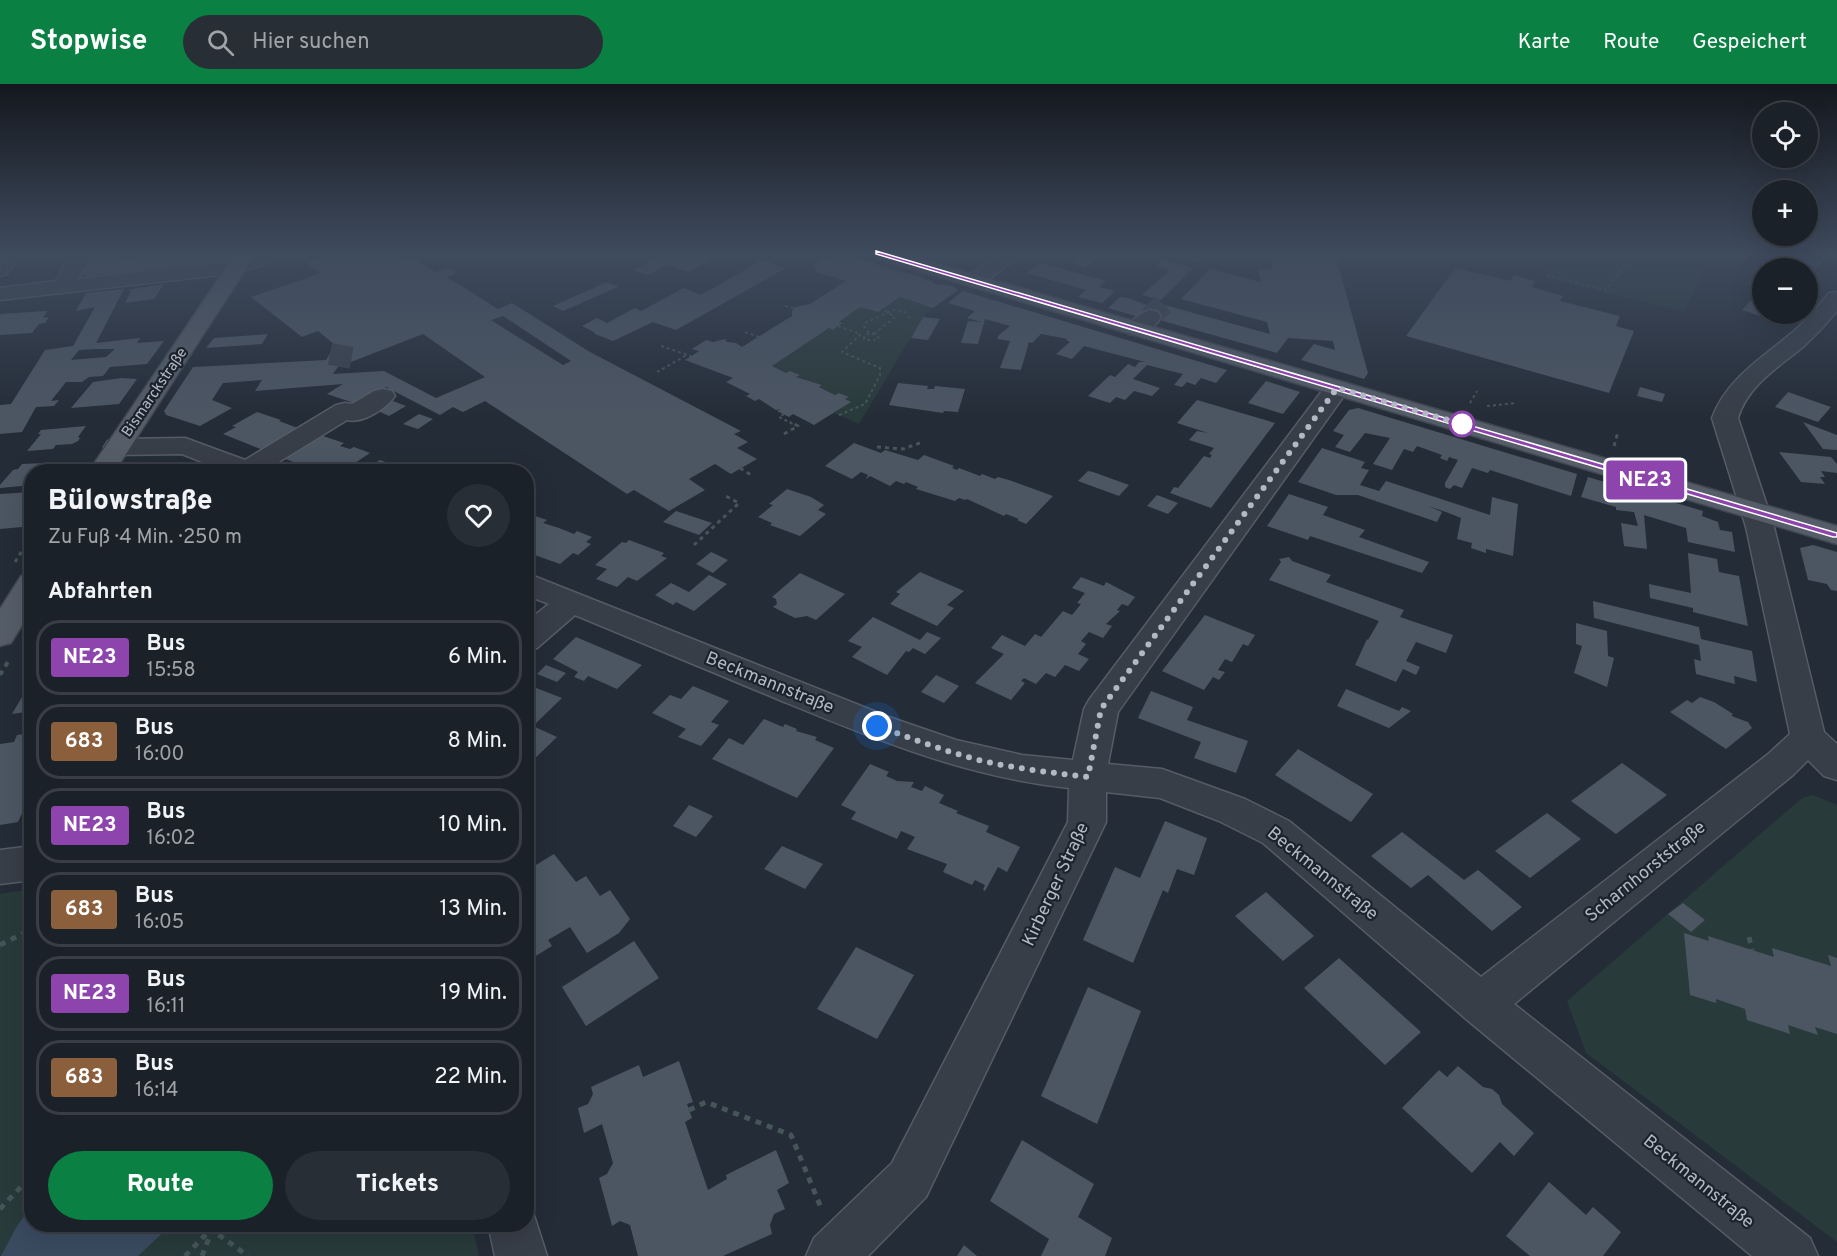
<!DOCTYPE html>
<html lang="de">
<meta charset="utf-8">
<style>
:root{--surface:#1b2129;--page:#282e35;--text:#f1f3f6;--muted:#a0a3a8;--line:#393e46;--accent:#0b8043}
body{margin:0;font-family:Overpass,sans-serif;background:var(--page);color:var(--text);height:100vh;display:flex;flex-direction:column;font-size:22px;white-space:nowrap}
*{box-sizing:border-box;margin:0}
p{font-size:20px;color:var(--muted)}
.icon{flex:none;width:33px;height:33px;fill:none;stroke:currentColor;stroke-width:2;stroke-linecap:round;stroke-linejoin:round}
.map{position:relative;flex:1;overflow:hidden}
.drawer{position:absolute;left:24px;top:380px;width:510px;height:768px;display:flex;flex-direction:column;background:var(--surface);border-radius:24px;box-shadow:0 6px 24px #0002,0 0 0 2px var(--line)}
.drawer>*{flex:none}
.badge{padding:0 12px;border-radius:4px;font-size:21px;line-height:39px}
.fabs{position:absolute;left:1752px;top:18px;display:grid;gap:12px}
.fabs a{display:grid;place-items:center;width:66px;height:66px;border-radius:50%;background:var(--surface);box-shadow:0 6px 24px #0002,0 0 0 2px var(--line);font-size:30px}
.you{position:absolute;width:30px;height:30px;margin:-15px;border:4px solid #fff;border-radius:50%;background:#1a73e8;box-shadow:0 0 0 9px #1a73e833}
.map>.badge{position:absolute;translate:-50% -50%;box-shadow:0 0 0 3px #fff}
h2{padding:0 24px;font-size:22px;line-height:54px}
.round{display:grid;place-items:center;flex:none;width:63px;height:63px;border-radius:32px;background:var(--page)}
.head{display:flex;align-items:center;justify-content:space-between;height:102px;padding:0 24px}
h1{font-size:28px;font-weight:800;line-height:45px}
.button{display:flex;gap:12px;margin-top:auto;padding:12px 24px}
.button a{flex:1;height:69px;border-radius:36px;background:var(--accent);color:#fff;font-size:24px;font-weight:800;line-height:69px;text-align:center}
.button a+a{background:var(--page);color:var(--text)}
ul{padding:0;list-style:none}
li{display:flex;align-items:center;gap:18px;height:75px;margin:0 12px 9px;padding:0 12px;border:3px solid var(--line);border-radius:24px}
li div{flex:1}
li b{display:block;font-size:22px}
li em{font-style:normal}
li .badge{min-width:66px;font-weight:700;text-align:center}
header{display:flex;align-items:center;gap:36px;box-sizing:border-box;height:84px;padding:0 30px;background:var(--accent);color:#fff}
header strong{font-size:28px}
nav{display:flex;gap:33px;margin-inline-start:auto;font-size:21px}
.search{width:420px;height:54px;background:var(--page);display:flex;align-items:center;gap:15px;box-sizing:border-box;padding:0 21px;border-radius:33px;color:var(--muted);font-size:22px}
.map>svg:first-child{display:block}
.green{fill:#293a3a}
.water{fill:#3a4a5f}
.building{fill:#4c5663;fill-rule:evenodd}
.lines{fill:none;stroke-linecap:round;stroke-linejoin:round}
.minor-tunnel{stroke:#39414c;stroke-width:22;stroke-dasharray:22 11;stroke-linecap:butt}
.minor-casing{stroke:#555c66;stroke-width:3}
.major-casing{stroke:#404751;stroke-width:3}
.path-far3{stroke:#455558;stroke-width:2;stroke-dasharray:3 3;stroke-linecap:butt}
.path-far2{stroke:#455558;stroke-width:3;stroke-dasharray:4 4;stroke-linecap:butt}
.path-far1{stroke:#455558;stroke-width:4;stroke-dasharray:5 5;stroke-linecap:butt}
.path{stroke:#455558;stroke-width:5;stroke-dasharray:6 6;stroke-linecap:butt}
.minor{fill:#373e48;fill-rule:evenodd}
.major{fill:#555d68;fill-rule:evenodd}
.line{fill:#8e44ad;stroke:#fff;stroke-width:1.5}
.walk{stroke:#b2b9c4;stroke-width:6;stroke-dasharray:0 10.8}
.stop-dot{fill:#fff;stroke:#8e44ad;stroke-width:3}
.labels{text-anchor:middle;stroke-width:4.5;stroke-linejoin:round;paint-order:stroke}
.far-street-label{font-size:15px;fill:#b2b9c4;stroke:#1c232d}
.street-label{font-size:18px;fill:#b2b9c4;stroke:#1c232d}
</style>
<header>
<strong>Stopwise</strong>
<div class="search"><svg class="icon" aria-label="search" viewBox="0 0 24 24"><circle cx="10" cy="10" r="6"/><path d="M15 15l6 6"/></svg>Hier suchen</div>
<nav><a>Karte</a><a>Route</a><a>Gespeichert</a></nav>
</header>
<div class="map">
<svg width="1837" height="1172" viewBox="0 0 1837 1172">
<rect width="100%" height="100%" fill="#242c37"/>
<g class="green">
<polygon points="1527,169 1729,169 1742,172 1734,181 1711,175 1684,228 1544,194 1557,176"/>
<polygon points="900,213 933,224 923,233 859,340 834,329 850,318 845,315 848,313 840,309 835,311 819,303 822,301 796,293 799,290 790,287 786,289 772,282 829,244 833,246 842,240 839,238 860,223 878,228"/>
<polygon points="1813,711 1837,721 1837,1158 1586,969 1567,917 1802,714"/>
<polygon points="31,805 32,1140 472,1140 479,1172 0,1172 0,810"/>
</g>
<polygon class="water" points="31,1123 32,1140 172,1140 138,1172 1,1172 17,1142"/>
<g class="building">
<polygon points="174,169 228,169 224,173 216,177 88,192 82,190 91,174 120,171 116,178 141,172"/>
<path d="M338,169h52l13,8 11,-3 22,14 13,-4 8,5 -10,4 51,32 14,-6 78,49 151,79 -7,3 14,8 -11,6 20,11 -26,15 -16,-10 -26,15 16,11 -36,21 -35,-21 -7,4 -142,-93 -22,11 -10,-5 -13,8 -54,-28 -29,17 -30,-10 16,-10 -88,7 7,-11 -39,3 -11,17 20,8 -32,18 -34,-11 -2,-4 29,-44 133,-7 9,-15 -17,-14 -16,6 -51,-40 70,-24 -15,-10zM503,232l68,45 -8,4 -72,-45zM423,250l62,43 -49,21 -52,-27 -51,3 5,-7z"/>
<polygon points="665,169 683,171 736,169 728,173 720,171 689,188 667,181 648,191 633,186"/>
<polygon points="958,169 987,169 978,175"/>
<polygon points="1081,169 1102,169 1085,184 1070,178"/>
<polygon points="1169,169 1209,169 1199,178"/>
<polygon points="1269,169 1335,169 1368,289 1364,295 1301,276 1314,260 1335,266 1333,257 1288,254 1277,269 1145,232 1142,234 1108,224 1120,213 1128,214 1152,223 1157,219 1270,250 1267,238 1181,215 1210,185 1261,198 1258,185 1273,185"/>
<polygon points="1793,169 1801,169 1825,175 1818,183 1787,174"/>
<polygon points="840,171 875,179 881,183 885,182 888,185 921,193 927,197 931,196 935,200 952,202 958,206 933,224 900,213 878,228 860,223 839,238 843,239 838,242 833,246 829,244 772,282 786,289 790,287 800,291 796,293 822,301 819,303 835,311 839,309 849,313 845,315 851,318 814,341 793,330 789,333 777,327 781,325 776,326 759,315 755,317 746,312 750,310 726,298 733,294 685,276 699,267 692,265 706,256 713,258 725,255 727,258 736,259 742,263 792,232 792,227 795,223 810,220 846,197 814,187 818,184 811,182 823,175 829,177"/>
<polygon points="762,176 786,184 676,246 653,238 613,257 595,250 594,248 582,242 597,234 607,239 635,224 641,227 684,204 701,211"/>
<polygon points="1164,176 1193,184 1161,216 1142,211 1170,186 1156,182"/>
<polygon points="1041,179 1106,197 1099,203 1115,207 1102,219 1078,213 1086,206 1027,189"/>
<polygon points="1455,184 1510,197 1514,191 1535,197 1532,203 1563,212 1560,217 1620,232 1616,242 1634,247 1609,309 1406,252"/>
<polygon points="1758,191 1762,193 1762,205 1748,200"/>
<polygon points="607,198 618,203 563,227 553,222"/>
<polygon points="164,200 154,215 125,219 131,207 127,206"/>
<path d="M124,205l-28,54 44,-5 -3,5 27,-2 -17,23 -37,3 -7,9 -14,1 -7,5h-16l-15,19 8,-1 -5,6 -18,1 -14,25 -22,2v-29l11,-1 34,-54 28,-4 22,-39 -19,4 10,-18zM96,265h19l-9,8 -35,3 8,-10z"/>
<polygon points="963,207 1067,238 1227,286 1216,299 1201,294 1195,301 1187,298 1182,303 1174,301 1183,290 1147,281 1133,295 1160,304 1152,312 1134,307 1125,316 1116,313 1110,319 1088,312 1110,291 1115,293 1128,280 1135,283 1139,278 1145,278 1084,262 1072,275 1056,270 1070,258 1066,256 1068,255 1041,250 1032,259 1029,258 1021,286 1000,284 1010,257 997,255 999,251 1010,242 985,235 978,260 961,259 968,237 982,238 967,234 975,227 948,219"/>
<polygon points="1750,217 1762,221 1762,230 1774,230 1769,235 1742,226"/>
<polygon points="47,227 43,234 49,233 45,239 39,240 32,249 0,251 0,230"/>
<polygon points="923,233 940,235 928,256 911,254"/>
<polygon points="268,250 262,260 206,264 214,254"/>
<polygon points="121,294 137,295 119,320 71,324 93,298"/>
<polygon points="1266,297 1300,308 1283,330 1248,319"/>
<polygon points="898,299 928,302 927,305 934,305 935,302 965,305 958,328 944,327 943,329 889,321"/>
<polygon points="1640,303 1665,310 1662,318 1637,312"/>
<polygon points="1788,308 1831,323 1818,338 1775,323"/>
<polygon points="1197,316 1275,339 1211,424 1170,409 1174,403 1178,404 1204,372 1210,374 1212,371 1209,370 1214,364 1189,356 1197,347 1208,349 1177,339"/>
<polygon points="393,317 406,322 389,332 376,326"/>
<polygon points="1358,324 1577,390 1571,412 1490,386 1488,389 1472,384 1462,404 1454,401 1450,405 1445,403 1445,399 1458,376 1449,373 1447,377 1440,374 1442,371 1417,362 1413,368 1404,365 1392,386 1373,380 1390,354 1365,349 1350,368 1335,363 1344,351 1333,347 1349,326"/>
<polygon points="257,328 281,336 279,337 303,346 263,366 223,350 236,343 232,342"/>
<polygon points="419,330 433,335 418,345 403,340"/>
<polygon points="1803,338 1837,351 1837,366 1823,365"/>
<polygon points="86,342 78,353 80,354 78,357 72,360 56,361 53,365 27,367 41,350 38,350 41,346"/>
<polygon points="317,350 344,359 340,362 350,365 354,363 370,369 346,385 342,383 336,387 317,387 283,374"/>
<polygon points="854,359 881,369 885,366 918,376 924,371 954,382 952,384 957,386 959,384 980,392 982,390 995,395 998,393 1009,396 1053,412 1026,440 1017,436 1019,435 1006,430 1004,432 967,415 965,416 959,414 955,417 916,405 918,403 906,398 904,400 896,397 890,402 870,392 866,395 868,391 861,388 852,395 825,382"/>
<polygon points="1322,364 1365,378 1361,384 1369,386 1360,401 1379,407 1386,397 1490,431 1492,413 1518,420 1513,472 1486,465 1486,469 1471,464 1472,459 1457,455 1461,434 1446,428 1428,422 1442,428 1437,438 1358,411 1336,411 1298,398"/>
<polygon points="1779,368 1831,373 1837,380 1837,389 1821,387 1825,393 1820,393 1825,400 1801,398"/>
<polygon points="380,376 399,383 395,386 398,387 363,387"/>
<polygon points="45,379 43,382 59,383 56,387 32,387 32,401 0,404 0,401 13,386 18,385 22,380"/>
<polygon points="1088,387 1093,388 1129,401 1119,412 1078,397"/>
<polygon points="1588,393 1703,427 1702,432 1718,438 1720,446 1732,448 1735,468 1688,458 1686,444 1644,431 1647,465 1624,462 1621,439 1638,442 1634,428 1616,426 1616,423 1581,413"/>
<polygon points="787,405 811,413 824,421 818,426 826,430 800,452 770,441 772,439 758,433 773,421 769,420"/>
<polygon points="32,408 32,430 22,443 0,445 0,410"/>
<polygon points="1289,410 1328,423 1323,431 1365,446 1359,453 1429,478 1422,489 1310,452 1308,456 1267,442"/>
<polygon points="1157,411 1178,419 1168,430 1147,422"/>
<polygon points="676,427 712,439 699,451 663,438"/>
<polygon points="532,431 547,436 543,439 559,444 574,450 577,447 592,453 586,458 591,460 578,471 573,469 560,480 526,468 526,435"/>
<polygon points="629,456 664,469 661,472 667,474 637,497 628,493 617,503 596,495 607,485 595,481 622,458 626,459"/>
<polygon points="1813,461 1837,468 1837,507 1831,506 1827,500 1808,496 1800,464"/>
<polygon points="711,468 728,476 713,489 696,480"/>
<polygon points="1688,469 1717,475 1719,488 1739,492 1748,542 1693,528 1693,524 1650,514 1649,500 1691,509"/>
<polygon points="1289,473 1292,477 1331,491 1326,498 1404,526 1400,533 1453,551 1446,569 1416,558 1406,577 1420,583 1416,591 1403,585 1396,598 1355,581 1367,555 1368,556 1379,537 1269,496 1281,478 1279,475"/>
<polygon points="920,488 964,507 947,521 954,524 937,542 890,520 900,510 896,508"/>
<polygon points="800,489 845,510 816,536 807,532 795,534 773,523 777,520 776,515 772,513"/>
<polygon points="709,491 727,500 694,527 676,518 673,521 655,511 671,499 689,508"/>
<polygon points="1081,493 1104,502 1106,498 1135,513 1128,522 1122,520 1117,526 1120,527 1106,540 1112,542 1103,554 1089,548 1081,557 1086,560 1078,570 1089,575 1079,587 1065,581 1055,593 1046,589 1036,600 1024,594 1021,597 1025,599 1011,616 975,599 1004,570 991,564 1002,551 1025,562 1035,550 1041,553 1063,527 1072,531 1081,520 1077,519 1085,509 1072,504"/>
<polygon points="1593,517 1699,543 1701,555 1752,567 1757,598 1734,592 1735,600 1696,590 1694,575 1701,577 1699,561 1594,534"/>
<polygon points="1205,531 1255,551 1248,562 1243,560 1232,578 1225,575 1218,586 1225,588 1219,596 1213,593 1204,606 1162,587"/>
<polygon points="873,533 920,556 927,548 941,554 925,570 913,564 909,568 906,567 887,591 852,573 862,563 848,557"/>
<polygon points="1576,539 1607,547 1608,572 1614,574 1607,603 1574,589 1582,562 1576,560"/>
<polygon points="576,553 642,581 617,605 588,592 584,597 574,593 578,588 553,575"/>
<polygon points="546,581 566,589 557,598 537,590"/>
<polygon points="936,591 959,602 944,619 921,608"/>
<polygon points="526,600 562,614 533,642 557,653 526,683"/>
<polygon points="29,601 32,601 32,627 12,630"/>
<polygon points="693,602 729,617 711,638 719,641 701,662 678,653 686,645 652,629 670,611 681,615"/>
<polygon points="1346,605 1399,627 1402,623 1411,627 1389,644 1337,622"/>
<polygon points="1151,607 1193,623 1187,636 1248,657 1236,689 1194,674 1201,658 1138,634"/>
<polygon points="1700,613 1714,618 1733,630 1731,631 1734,633 1748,638 1752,644 1726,665 1670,628 1687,616 1692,619"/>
<polygon points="764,635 783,643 785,640 797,645 796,647 817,653 815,656 834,664 797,714 712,675 729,654 743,661"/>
<polygon points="32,649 32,715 29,715 18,738 0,741 0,660 14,658 17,651"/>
<polygon points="1298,665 1373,710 1351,738 1275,691"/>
<polygon points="1622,679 1667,711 1616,750 1571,717"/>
<polygon points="870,680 889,688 886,692 897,697 914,698 911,703 922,707 925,702 944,711 939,719 958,727 956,729 989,742 986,748 1020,763 1007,788 998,783 985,807 983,806 985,801 975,796 972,801 943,788 947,780 907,765 915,753 901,747 897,755 851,735 856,728 841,721"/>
<polygon points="689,721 713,732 696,753 673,742"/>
<polygon points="1547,729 1581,755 1530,794 1495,767"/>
<polygon points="1165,737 1207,754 1194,791 1177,785 1168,809 1163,806 1133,879 1083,856 1115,783 1140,794"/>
<polygon points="1402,748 1464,796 1478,786 1522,823 1492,847 1428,791 1411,804 1371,772"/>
<polygon points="782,762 823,780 805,805 764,785"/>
<polygon points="554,770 576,798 586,792 600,812 610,806 630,835 619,849 587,869 570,843 548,856 552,862 526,878 526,787"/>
<polygon points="1266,808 1314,852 1283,877 1235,832"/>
<polygon points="1683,819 1705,836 1691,848 1668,830"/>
<polygon points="1684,849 1709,857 1708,852 1774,873 1772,864 1831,882 1828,871 1837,874 1837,950 1815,943 1818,951 1788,941 1790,950 1747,936 1745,925 1716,915 1716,919 1690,911"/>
<polygon points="634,857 659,894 586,942 562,903"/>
<polygon points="856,863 914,891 877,955 817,925"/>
<polygon points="1339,874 1421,948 1385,981 1304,904"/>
<polygon points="1088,903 1141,927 1097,1040 1041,1012"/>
<polygon points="679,977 693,1018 687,1020 692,1034 685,1038 708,1106 727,1095 726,1091 776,1066 789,1099 777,1106 785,1125 774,1130 770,1141 772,1150 723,1172 638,1172 630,1141 620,1137 612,1142 599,1094 607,1090 613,1079 602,1040 584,1049 578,1024 588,1020 593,1010 591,1003 639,981 643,993"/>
<polygon points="1458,982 1483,1003 1492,1005 1499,1011 1502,1020 1534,1049 1514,1072 1500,1058 1472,1089 1402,1024 1439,986 1447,993"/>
<polygon points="1022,1056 1094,1100 1078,1133 1112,1154 1105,1172 1041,1172 1049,1155 990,1117"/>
<polygon points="1549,1098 1586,1131 1593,1123 1621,1148 1603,1172 1530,1172 1506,1152"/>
<polygon points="964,1161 977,1172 957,1172"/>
</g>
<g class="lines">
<g class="minor-tunnel">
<polyline points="1150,233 1163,220"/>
<polyline points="330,270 358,275"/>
</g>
<g class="minor-casing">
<g id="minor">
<polygon points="2,169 22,169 7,190 0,192"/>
<polygon points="72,169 92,169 78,195 235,177 261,169 291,169 288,173 237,189 0,216 0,204 56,197"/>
<polygon points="1001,169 1024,169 981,201 974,203 967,201 964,197 967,193"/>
<path d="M1837,208v19c-10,12 -21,24 -33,35 -25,21 -56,39 -66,72l36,109 50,205 13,12v36l-13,-4 -16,-16 -15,15 -279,229 296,234 8,18h-66l-286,-237 -203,-176 -44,-22 -59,-23 -54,-6v30l-180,375 -58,59h-62l8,-18 78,-75 176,-341 1,-34c-103,-11 -192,-48 -287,-87 -69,-29 -138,-57 -207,-86l-38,33 -11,3v-29l23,-18 -23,-9v-22l363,144 67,23 66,15 51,5 11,-51 5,-9 239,-317 9,-2 9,2 3,5 -3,5 -228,319 -10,52 54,5 83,30 44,22 192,156 286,-222 23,-21 -44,-207 -34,-109c15,-40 52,-61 82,-87 13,-11 24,-25 35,-38z"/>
<path d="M1150,226l8,2 3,5c-8,12 -17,20 -32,17l-3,-5c6,-9 14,-16 24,-19z"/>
<path d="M383,305l9,2 3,5c-9,13 -33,28 -48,24l-83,51h-39l-43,-17 -65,1 -9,-2 -4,-6 4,-6 9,-2 68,-1 60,22 91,-55 9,-2 7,1 22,-13z"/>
<polygon points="32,762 32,796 0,800 0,766"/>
<polygon points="526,1120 531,1122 547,1172 495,1172 488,1140 526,1140"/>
</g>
</g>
<g class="major-casing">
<g id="major">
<polygon points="236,169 256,169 115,387 89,387"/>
<polygon points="869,169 900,169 1837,442 1837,460 872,173"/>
<polygon points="32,489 32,525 11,559 0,562 0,525 21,492"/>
</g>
</g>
<g class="path-far3">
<polyline points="841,169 856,173"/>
<polyline points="1692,169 1730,178 1736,171 1727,169"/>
<polyline points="1629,175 1644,179"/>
<polyline points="1546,191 1606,206 1634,169"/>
<polyline points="785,222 794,224"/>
<polyline points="838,242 860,250"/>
<polyline points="745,248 759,253"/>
<polyline points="869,249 864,242 865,239 893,226 904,227 910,234"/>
<polygon points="872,249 879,254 872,257 864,255 865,251"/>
<polyline points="874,250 895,233 882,225"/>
<polyline points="661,262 691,272"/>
<polyline points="657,288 687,271"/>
<polyline points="1470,319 1477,307"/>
<polyline points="1487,322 1516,319"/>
<polyline points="784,330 779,333 793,340"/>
<polyline points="839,331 865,320 880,291 880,284 842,268 861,250"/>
</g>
<g class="path-far2">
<polyline points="784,350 798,342 790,338"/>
<polyline points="1614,362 1618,348"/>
<polyline points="877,363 903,365 920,359"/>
<polyline points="740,384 751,391"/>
<polyline points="694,461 739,419 724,411"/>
<polyline points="15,478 32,451"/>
</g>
<polyline class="path-far1" points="0,591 9,576"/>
<g class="path">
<polyline points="1749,853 1752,866"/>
<polyline points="0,861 32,845"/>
<polyline points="689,1026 706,1018 791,1051 822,1126"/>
<polyline points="0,1125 32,1091"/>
<polyline points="185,1172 216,1140"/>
<polyline points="202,1172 212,1146 248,1172"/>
</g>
<use href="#minor" class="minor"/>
<use href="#major" class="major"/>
</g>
<linearGradient id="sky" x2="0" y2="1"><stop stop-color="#14181e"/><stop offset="0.51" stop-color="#3f4b5e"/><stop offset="1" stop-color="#3f4b5e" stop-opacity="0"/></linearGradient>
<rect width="1837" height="333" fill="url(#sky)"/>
<polygon class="line" points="876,167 1837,449 1837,453 1833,453 876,170"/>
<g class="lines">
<path class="walk" d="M877,642c36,13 72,27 110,36 33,7 67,11 101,15l13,-68 236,-321 125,36"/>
</g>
<circle class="stop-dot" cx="1462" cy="340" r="12"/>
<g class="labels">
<g class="far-street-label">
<text transform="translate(154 308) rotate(-56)" y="5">Bismarckstraße</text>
</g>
<g class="street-label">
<text transform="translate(770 598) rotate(22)" y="6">Beckmannstraße</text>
<text transform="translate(1645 787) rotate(-39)" y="6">Scharnhorststraße</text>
<text transform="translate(1323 789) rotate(39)" y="6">Beckmannstraße</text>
<text transform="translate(1055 800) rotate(-65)" y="6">Kirberger Straße</text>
<text transform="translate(1699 1097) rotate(39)" y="6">Beckmannstraße</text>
</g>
</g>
</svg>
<div class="fabs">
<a><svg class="icon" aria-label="locate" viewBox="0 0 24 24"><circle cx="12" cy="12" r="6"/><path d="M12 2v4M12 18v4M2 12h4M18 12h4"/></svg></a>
<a>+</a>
<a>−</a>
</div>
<div class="you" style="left:877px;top:642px"></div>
<b class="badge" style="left:1645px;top:396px;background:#8e44ad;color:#fff">NE23</b>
<section class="drawer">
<div class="head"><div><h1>Bülowstraße</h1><p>Zu Fuß · 4 Min. · 250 m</p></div><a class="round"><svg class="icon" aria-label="heart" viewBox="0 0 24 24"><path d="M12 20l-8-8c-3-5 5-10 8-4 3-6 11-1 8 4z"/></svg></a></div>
<h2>Abfahrten</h2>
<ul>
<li><span class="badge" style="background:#8e44ad;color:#fff">NE23</span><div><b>Bus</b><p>15:58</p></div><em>6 Min.</em></li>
<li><span class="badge" style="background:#8b5e3c;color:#fff">683</span><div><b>Bus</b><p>16:00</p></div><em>8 Min.</em></li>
<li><span class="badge" style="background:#8e44ad;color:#fff">NE23</span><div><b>Bus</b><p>16:02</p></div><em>10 Min.</em></li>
<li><span class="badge" style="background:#8b5e3c;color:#fff">683</span><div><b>Bus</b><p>16:05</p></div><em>13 Min.</em></li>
<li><span class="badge" style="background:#8e44ad;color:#fff">NE23</span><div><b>Bus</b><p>16:11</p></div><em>19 Min.</em></li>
<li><span class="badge" style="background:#8b5e3c;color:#fff">683</span><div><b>Bus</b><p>16:14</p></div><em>22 Min.</em></li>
</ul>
<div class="button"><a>Route</a><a>Tickets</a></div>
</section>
</div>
